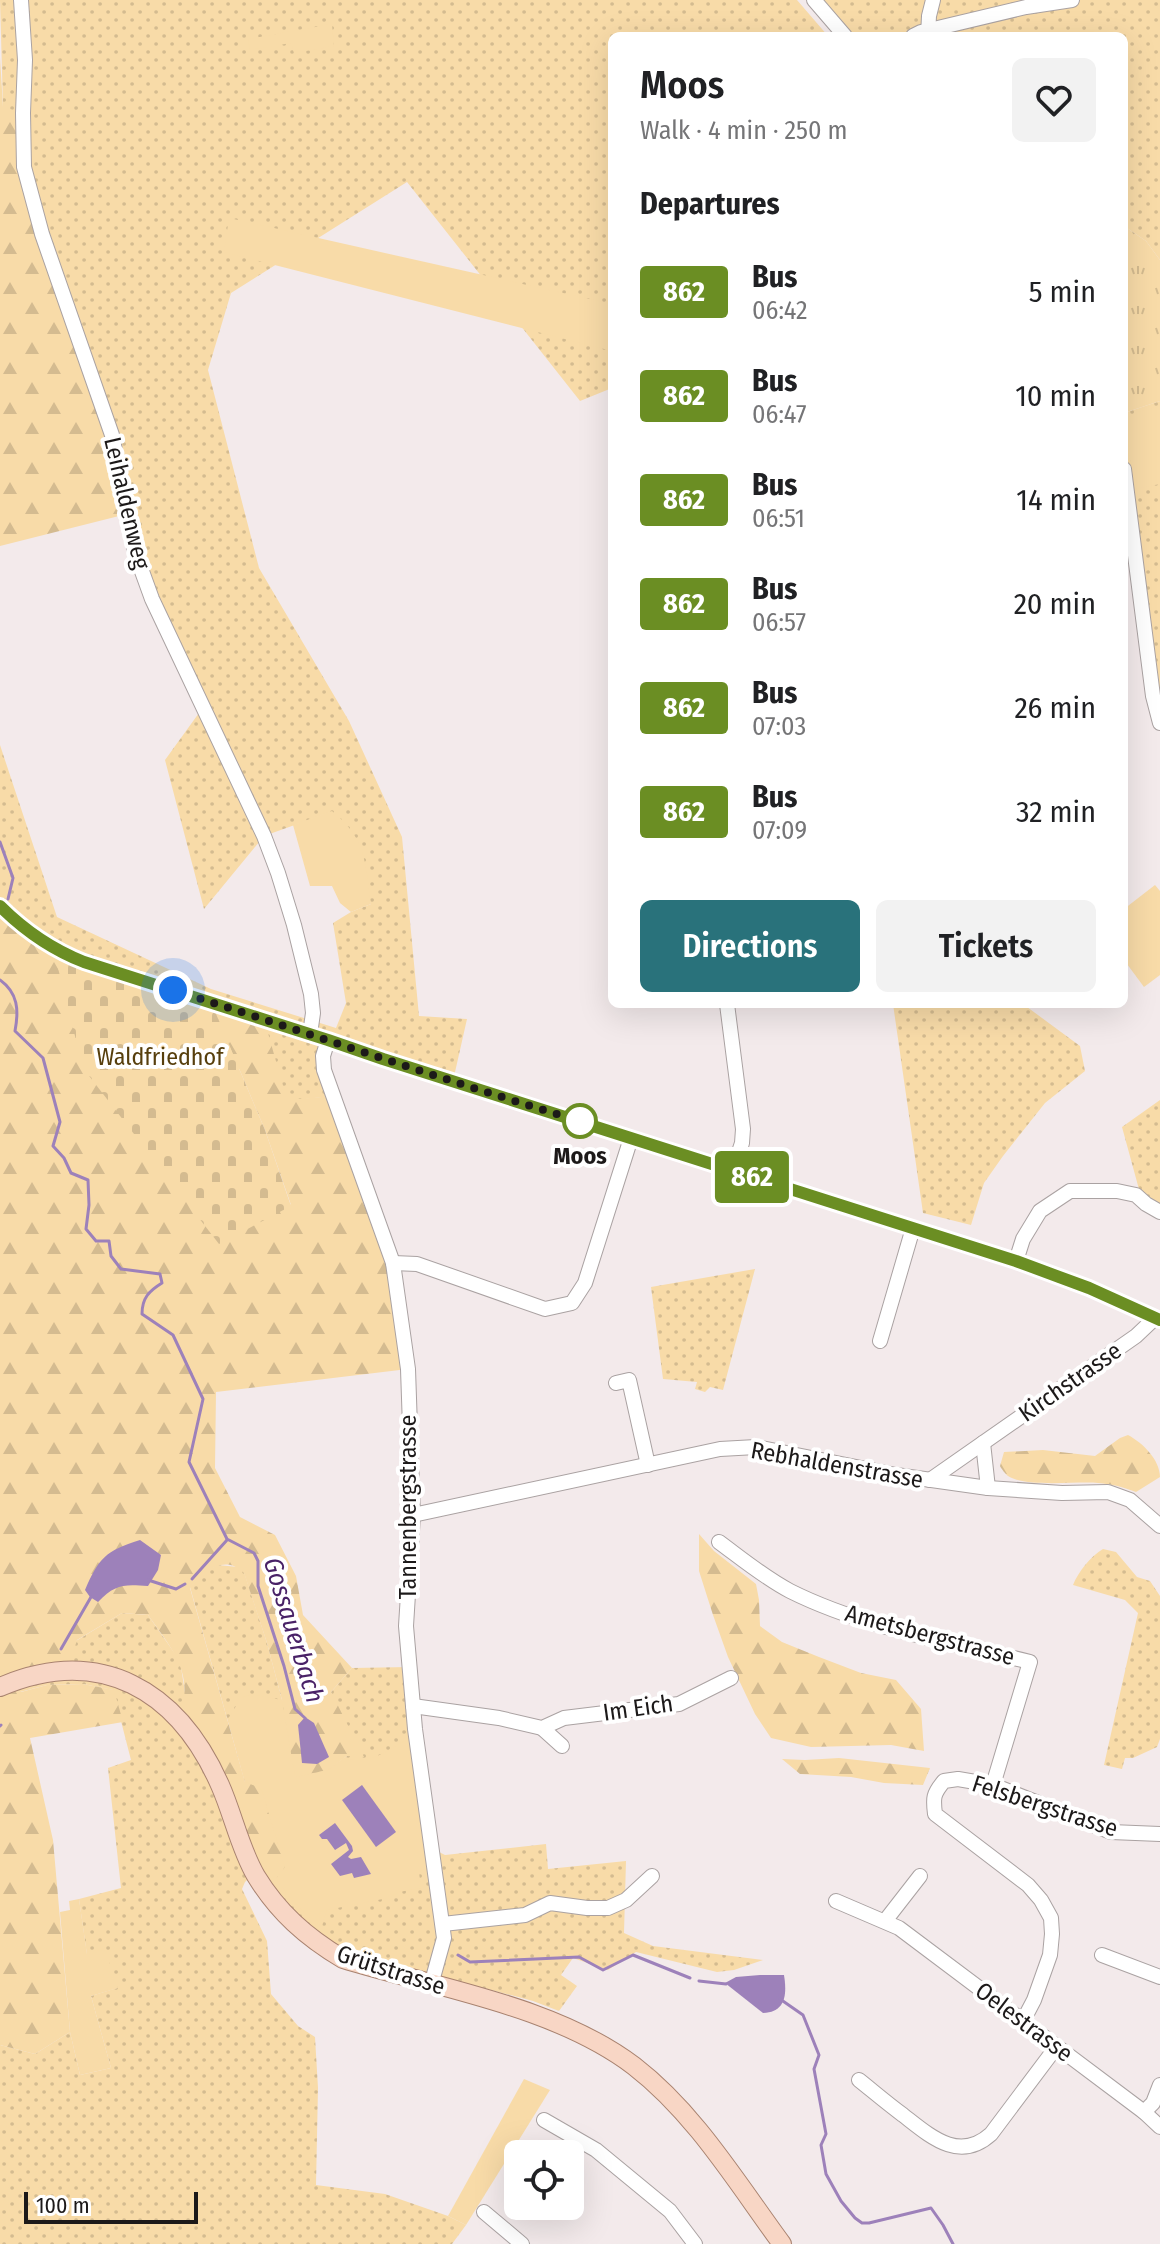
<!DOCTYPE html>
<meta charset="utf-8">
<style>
:root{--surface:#fff;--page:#f2f2f2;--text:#202124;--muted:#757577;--accent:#29727b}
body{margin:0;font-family:"Fira Sans Condensed",sans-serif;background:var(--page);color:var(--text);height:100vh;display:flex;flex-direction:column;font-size:30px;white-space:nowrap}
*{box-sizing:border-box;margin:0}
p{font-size:26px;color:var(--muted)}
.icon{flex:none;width:44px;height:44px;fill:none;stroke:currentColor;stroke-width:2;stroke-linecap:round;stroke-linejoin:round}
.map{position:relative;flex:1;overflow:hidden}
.drawer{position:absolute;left:608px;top:32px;width:520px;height:976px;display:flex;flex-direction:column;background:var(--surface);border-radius:12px;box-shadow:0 8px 32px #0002}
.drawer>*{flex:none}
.badge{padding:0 16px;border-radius:6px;font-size:28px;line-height:52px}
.fabs{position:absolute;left:504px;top:2140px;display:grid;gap:16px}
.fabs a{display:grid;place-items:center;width:80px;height:80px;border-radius:12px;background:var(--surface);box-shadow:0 8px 32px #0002;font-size:40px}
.scale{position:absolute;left:24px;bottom:20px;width:174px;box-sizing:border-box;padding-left:8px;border:4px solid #1c1919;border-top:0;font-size:22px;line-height:28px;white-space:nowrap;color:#1c1919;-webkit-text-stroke:6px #fff;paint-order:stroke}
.you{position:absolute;width:40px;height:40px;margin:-20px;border:6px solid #fff;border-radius:50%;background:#1a73e8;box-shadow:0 0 0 12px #1a73e833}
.map>.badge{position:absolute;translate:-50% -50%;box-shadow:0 0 0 4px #fff}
h2{padding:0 32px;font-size:30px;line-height:72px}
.round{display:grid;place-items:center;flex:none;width:84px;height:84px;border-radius:12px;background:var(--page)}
.overview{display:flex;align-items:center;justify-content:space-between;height:136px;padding:0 32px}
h1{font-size:38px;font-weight:600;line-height:60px}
.action{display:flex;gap:16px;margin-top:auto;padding:16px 32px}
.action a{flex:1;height:92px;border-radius:12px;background:var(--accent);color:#fff;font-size:32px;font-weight:600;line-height:92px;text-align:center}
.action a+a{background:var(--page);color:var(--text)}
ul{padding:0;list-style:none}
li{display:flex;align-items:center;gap:24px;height:104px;padding:0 32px}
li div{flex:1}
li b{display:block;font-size:30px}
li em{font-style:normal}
li .badge{min-width:88px;font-weight:700;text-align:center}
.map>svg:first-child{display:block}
.grass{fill:url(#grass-dots)}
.forest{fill:url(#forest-firs)}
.cemetery{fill:url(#cemetery-stones)}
.park{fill:url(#park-tufts)}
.garden{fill:#f8dba8}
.water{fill:#9d81ba}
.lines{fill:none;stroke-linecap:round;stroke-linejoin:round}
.stream{stroke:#9d81ba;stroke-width:3}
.minor-casing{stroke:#aaa2a2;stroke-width:16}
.major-casing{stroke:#a8826f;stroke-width:20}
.minor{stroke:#fff;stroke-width:14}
.major{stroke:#f8d6c5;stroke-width:18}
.line-casing{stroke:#fff;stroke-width:18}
.line{stroke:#6b8e23;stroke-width:12}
.walk{stroke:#1c1919;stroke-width:8;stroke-dasharray:0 14.4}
.stop-dot{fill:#fff;stroke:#6b8e23;stroke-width:4}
.labels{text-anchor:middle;stroke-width:8;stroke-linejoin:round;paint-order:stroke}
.street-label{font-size:24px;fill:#1c1919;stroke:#fff}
.park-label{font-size:24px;fill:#573f0d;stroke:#fff}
.stop-label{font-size:24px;font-weight:bold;fill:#1c1919;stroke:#fff}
.water-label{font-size:26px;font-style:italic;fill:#492267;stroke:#fff}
</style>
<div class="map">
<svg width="1160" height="2244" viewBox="0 0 1160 2244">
<defs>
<pattern id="grass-dots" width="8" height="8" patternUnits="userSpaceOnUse" patternTransform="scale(2)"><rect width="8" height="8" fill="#f8dba8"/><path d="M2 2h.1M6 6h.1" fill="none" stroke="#d4bb90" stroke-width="1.8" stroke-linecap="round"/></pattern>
<pattern id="forest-firs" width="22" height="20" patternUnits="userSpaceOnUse" patternTransform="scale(2)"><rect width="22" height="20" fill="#f8dba8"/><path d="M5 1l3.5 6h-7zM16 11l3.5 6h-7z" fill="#d4bb90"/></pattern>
<pattern id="cemetery-stones" width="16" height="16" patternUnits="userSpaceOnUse" patternTransform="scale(2)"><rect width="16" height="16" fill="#f8dba8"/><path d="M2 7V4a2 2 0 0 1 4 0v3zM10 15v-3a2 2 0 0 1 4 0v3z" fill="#d4bb90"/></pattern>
<pattern id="park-tufts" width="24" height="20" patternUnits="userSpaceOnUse" patternTransform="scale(2)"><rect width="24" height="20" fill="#f8dba8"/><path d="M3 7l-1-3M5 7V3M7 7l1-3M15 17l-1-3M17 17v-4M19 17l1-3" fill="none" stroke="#d4bb90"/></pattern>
</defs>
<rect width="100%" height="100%" fill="#f3eaeb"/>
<g class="grass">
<polygon points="0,0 797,0 828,36 612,36 612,388 580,401 407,182 231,293 208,370 259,568 349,721 402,837 419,1016 467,1019 453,1081 329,1040 333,1096 287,1101 0,906 0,745 57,917 211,989 336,1028 346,1003 333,923 351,912 371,904 331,812 264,836 204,909 165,760 204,706 160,615 3,107"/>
<polygon points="814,0 1160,0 1160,260 1146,241 1124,226 1124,36 845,36"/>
<polygon points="1160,401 1160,723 1124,469 1124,413"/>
<polygon points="893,1004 1023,1004 1080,1046 1085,1071 1045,1103 1003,1156 984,1183 971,1225 923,1213"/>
<polygon points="1160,1100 1160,1205 1140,1193 1122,1127"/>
<polygon points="755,1269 723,1390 710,1387 705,1392 695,1389 697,1382 663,1379 651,1287"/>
<path d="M1103,1549l13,3 21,25 13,4 10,15v143l-3,8 -24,11h-8l-3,11 -18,-4 34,-152 -13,-13 -52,-15c5,-13 18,-29 30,-36z"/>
<polygon points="218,1565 238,1567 244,1572 267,1643 282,1700 328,1769 347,1756 331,1692 352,1668 410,1667 433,1849 445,1855 546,1844 548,1869 626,1861 624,1933 653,1946 763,1960 734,1970 717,1972 636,1952 608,1970 573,1958 561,1975 577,1986 559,2011 533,2001 435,1975 343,1959 272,1900 245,1782 190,1587 205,1571"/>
<polygon points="122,1613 148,1615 180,1661 186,1699 254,1873 245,1882 242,1889 267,1941 271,1994 298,2026 315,2037 318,2088 316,2185 385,2194 448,2216 466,2225 452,2244 0,2244 0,2045 35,2054 70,2032 80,2075 111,2068 91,1996 117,1988 87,1955 79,1899 121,1888 108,1768 131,1760 113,1690 83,1684 47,1685 20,1692 0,1687"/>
</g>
<g class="forest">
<polygon points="0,57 3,107 23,113 24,167 100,397 127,514 0,546"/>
<path d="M0,906l53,42 238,257 -26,-75 -54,-128 53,17 23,81 46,-4 60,167 15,106 -192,23 -1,76 25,49 35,18 21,41 7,39 49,53 -21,24 33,65 -17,-1 -19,14 -34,7 -12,-77 -15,-57 -23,-70c-20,-20 -40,-1 -54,15l55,194 16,5 24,80 -9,12 -13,7 -83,-167c14,-47 -6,-67 -32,-104l-26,-2 -45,27 -9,29 -67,18 20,5 26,-7 36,-1 31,6 9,32 -93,16 23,102 17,192 -35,22 -35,-9z"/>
<path d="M1128,1435c15,8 32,25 32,42l-24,15c-13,-5 -24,-8 -38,-9 -21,-2 -72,5 -90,-7 -1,0 -8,-9 -8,-10l4,-14 39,-2 52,6 25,-18z"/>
<polygon points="699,1534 714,1551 756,1584 759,1600 760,1626 782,1642 819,1657 861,1673 896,1680 921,1709 924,1751 891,1745 811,1747 771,1738 755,1714 728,1657 713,1615 699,1571"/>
<polygon points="839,1758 930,1768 923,1785 884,1783 851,1777 800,1774 782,1759 805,1760"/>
</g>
<polygon class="cemetery" points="53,948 211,1002 265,1130 291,1206 219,1244 83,1068"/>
<polygon class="park" points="1124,226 1146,241 1160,260 1160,401 1124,413"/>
<g class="garden">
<polygon points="332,24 334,46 294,53 291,43 250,50 248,39"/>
<polygon points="229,218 612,304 612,351 224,252"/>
<path d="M1160,406v78l-25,5 -11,-64c5,-14 23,-15 36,-19z"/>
<path d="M332,811c35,28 33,52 39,93l-20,8 -11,-9 -8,-17h-22l-17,-61z"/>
<polygon points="1155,885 1160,891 1160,975 1144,987 1124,960 1124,909"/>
<path d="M252,1694l30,6 13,77 33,-7 16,-12c26,7 39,-5 60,-17h6l20,126 -11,5 2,16 -22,4 -11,6 -61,12 -5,16c-20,-12 -32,-28 -46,-47l9,-12 -24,-79 -16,-6 -17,-63 13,-21z"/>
<polygon points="79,1899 87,1954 105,1949 118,1988 91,1996 111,2068 80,2075 70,2032 60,1912 70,1910 69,1901"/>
<polygon points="524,2079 550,2090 466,2225 448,2216"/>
</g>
<g class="water">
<path d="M140,1540l21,15 -3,15 -10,16c-24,-2 -33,-2 -50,16l-8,-5 -5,-7c14,-32 20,-39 55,-50z"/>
<polygon points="305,1717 314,1723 329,1757 317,1764 302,1763 298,1725"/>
<polygon points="362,1785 396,1832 376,1847 342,1800"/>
<polygon points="335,1823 352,1846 353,1851 348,1857 351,1859 361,1857 371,1874 354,1878 352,1873 340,1876 331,1864 349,1850 346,1843 335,1850 327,1839 322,1839 319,1835"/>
<path d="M760,1975h24c3,19 2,37 -21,38l-38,-30 11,-6z"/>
</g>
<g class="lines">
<g class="stream">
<polyline points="0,842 13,878 8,899"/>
<path d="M0,980c18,13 19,30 15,51l28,27 17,64 -7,24 11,12 7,15 17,7 1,25 -3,24 10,12h13l2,15 10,13 39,5 2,9c-13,8 -20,15 -20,31l31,21 30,64 -14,63 38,77 27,14 4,8v25l26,80 11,43 10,9"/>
<polyline points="192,1579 227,1540"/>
<polyline points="148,1580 176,1589 185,1584"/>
<polyline points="61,1649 91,1597"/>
<polyline points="0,1726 1,1725"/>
<polyline points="458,1955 470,1962 579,1957 603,1970 633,1955 690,1978"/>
<polyline points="699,1981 726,1984"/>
<polyline points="780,1999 803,2015 819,2055 814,2069 826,2134 821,2145 826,2174 841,2201 855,2218 862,2223 869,2223 931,2208 943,2225 953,2244"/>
</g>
<g class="minor-casing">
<g id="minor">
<polyline points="21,0 25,60 23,113 24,167 42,234 112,435 135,552 152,599 264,836 278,873 294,925 311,994 313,1013 310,1034"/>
<polyline points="814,0 845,36"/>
<polyline points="913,36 921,32 1026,7 1072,0"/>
<polyline points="928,36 929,16 933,0"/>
<polyline points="1124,469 1153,696 1160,723"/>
<path d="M0,906c25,25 51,43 84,56l244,78 55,19 633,202 73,27 71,32"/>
<polyline points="727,1004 743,1129 742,1143 733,1170"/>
<polyline points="328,1040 323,1056 324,1070 393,1263 408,1369 413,1515 406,1626 415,1729 444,1938 431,1985"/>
<polyline points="1016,1261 1023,1239 1040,1211 1070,1191 1117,1191 1136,1195 1146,1204 1160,1212"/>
<polyline points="393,1263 417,1264 545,1309 572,1303 585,1283 631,1138"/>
<polyline points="880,1341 913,1228"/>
<polyline points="616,1383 629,1380 648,1465"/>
<polyline points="983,1443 988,1488"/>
<polyline points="930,1480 1136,1336 1155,1318"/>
<polyline points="413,1515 720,1449 756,1447 896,1475 988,1488 1062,1493 1108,1492 1130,1500 1160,1526"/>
<path d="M719,1542c23,17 46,36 71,49 74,37 160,51 240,71l-37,123"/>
<polyline points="413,1706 499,1718 542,1728 564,1718 679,1704 731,1678"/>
<polyline points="542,1728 562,1746"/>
<polyline points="836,1901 899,1928 1144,2112 1160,2127"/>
<polyline points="885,1921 920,1876"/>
<polyline points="443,1924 525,1915 550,1903 587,1908 608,1908 626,1900 652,1876"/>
<polyline points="1102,1955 1160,1977"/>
<path d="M1023,2021l11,-21 16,-45 2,-21 -1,-16 -10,-18 -13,-15 -93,-71c-2,-16 -2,-20 9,-33l14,-2 35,6 118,47 49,2"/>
<path d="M859,2080c15,12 29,24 44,35 27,21 56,48 88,19l66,-88"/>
<polyline points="1144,2112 1153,2103 1160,2085"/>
<polyline points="544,2120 596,2150 670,2211 695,2244"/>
<polyline points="484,2212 522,2244"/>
</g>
</g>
<g class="major-casing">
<path id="major" d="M0,1687c100,-43 178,3 220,98 13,29 20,64 36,91 22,36 50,61 87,83 94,29 212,47 291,107 61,47 103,117 148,178"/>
</g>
<use href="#minor" class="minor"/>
<use href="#major" class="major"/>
</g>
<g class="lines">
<g class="line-casing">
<path id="line" d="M0,906c25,25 51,43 84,56l244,78 55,19 633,202 73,27 71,32"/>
</g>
<use href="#line" class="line"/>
<path class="walk" d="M173,990c136,43 270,90 407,131"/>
</g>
<circle class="stop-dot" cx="580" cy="1121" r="16"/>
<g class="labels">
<g class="street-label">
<text transform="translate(127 503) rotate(77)" y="8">Leihaldenweg</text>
<text transform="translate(1070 1382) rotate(-35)" y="8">Kirchstrasse</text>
<text transform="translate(837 1465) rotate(10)" y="8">Rebhaldenstrasse</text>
<text transform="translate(408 1507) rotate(-90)" y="8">Tannenbergstrasse</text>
<text transform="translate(930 1635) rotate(15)" y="8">Ametsbergstrasse</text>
<text transform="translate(638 1708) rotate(-8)" y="8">Im Eich</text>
<text transform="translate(1045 1806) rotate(18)" y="8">Felsbergstrasse</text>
<text transform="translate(391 1970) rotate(18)" y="8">Grütstrasse</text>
<text transform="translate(1024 2022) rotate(37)" y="8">Oelestrasse</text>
</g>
<g class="park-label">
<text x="160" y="1065">Waldfriedhof</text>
</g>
<g class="stop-label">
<text x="580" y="1164">Moos</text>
</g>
<g class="water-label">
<text transform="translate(294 1630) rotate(73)" y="9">Gossauerbach</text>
</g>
</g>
</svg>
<div class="fabs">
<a><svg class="icon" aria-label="locate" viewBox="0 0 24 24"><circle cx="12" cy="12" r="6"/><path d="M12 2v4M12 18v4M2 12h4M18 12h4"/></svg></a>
</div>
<div class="scale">100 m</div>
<div class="you" style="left:173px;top:990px"></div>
<b class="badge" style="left:752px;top:1177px;background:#6b8e23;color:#fff">862</b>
<section class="drawer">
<div class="overview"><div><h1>Moos</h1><p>Walk · 4 min · 250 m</p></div><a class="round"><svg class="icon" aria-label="heart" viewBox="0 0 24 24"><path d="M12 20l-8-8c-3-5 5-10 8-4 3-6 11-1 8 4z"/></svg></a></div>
<h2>Departures</h2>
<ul>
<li><span class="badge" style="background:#6b8e23;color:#fff">862</span><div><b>Bus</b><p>06:42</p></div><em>5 min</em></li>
<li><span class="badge" style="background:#6b8e23;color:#fff">862</span><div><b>Bus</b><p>06:47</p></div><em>10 min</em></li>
<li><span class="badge" style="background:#6b8e23;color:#fff">862</span><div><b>Bus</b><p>06:51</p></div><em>14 min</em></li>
<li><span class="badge" style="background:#6b8e23;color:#fff">862</span><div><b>Bus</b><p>06:57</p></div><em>20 min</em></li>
<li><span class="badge" style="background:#6b8e23;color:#fff">862</span><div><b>Bus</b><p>07:03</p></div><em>26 min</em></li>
<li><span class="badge" style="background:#6b8e23;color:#fff">862</span><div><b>Bus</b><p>07:09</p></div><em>32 min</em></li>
</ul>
<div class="action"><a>Directions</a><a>Tickets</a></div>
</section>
</div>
